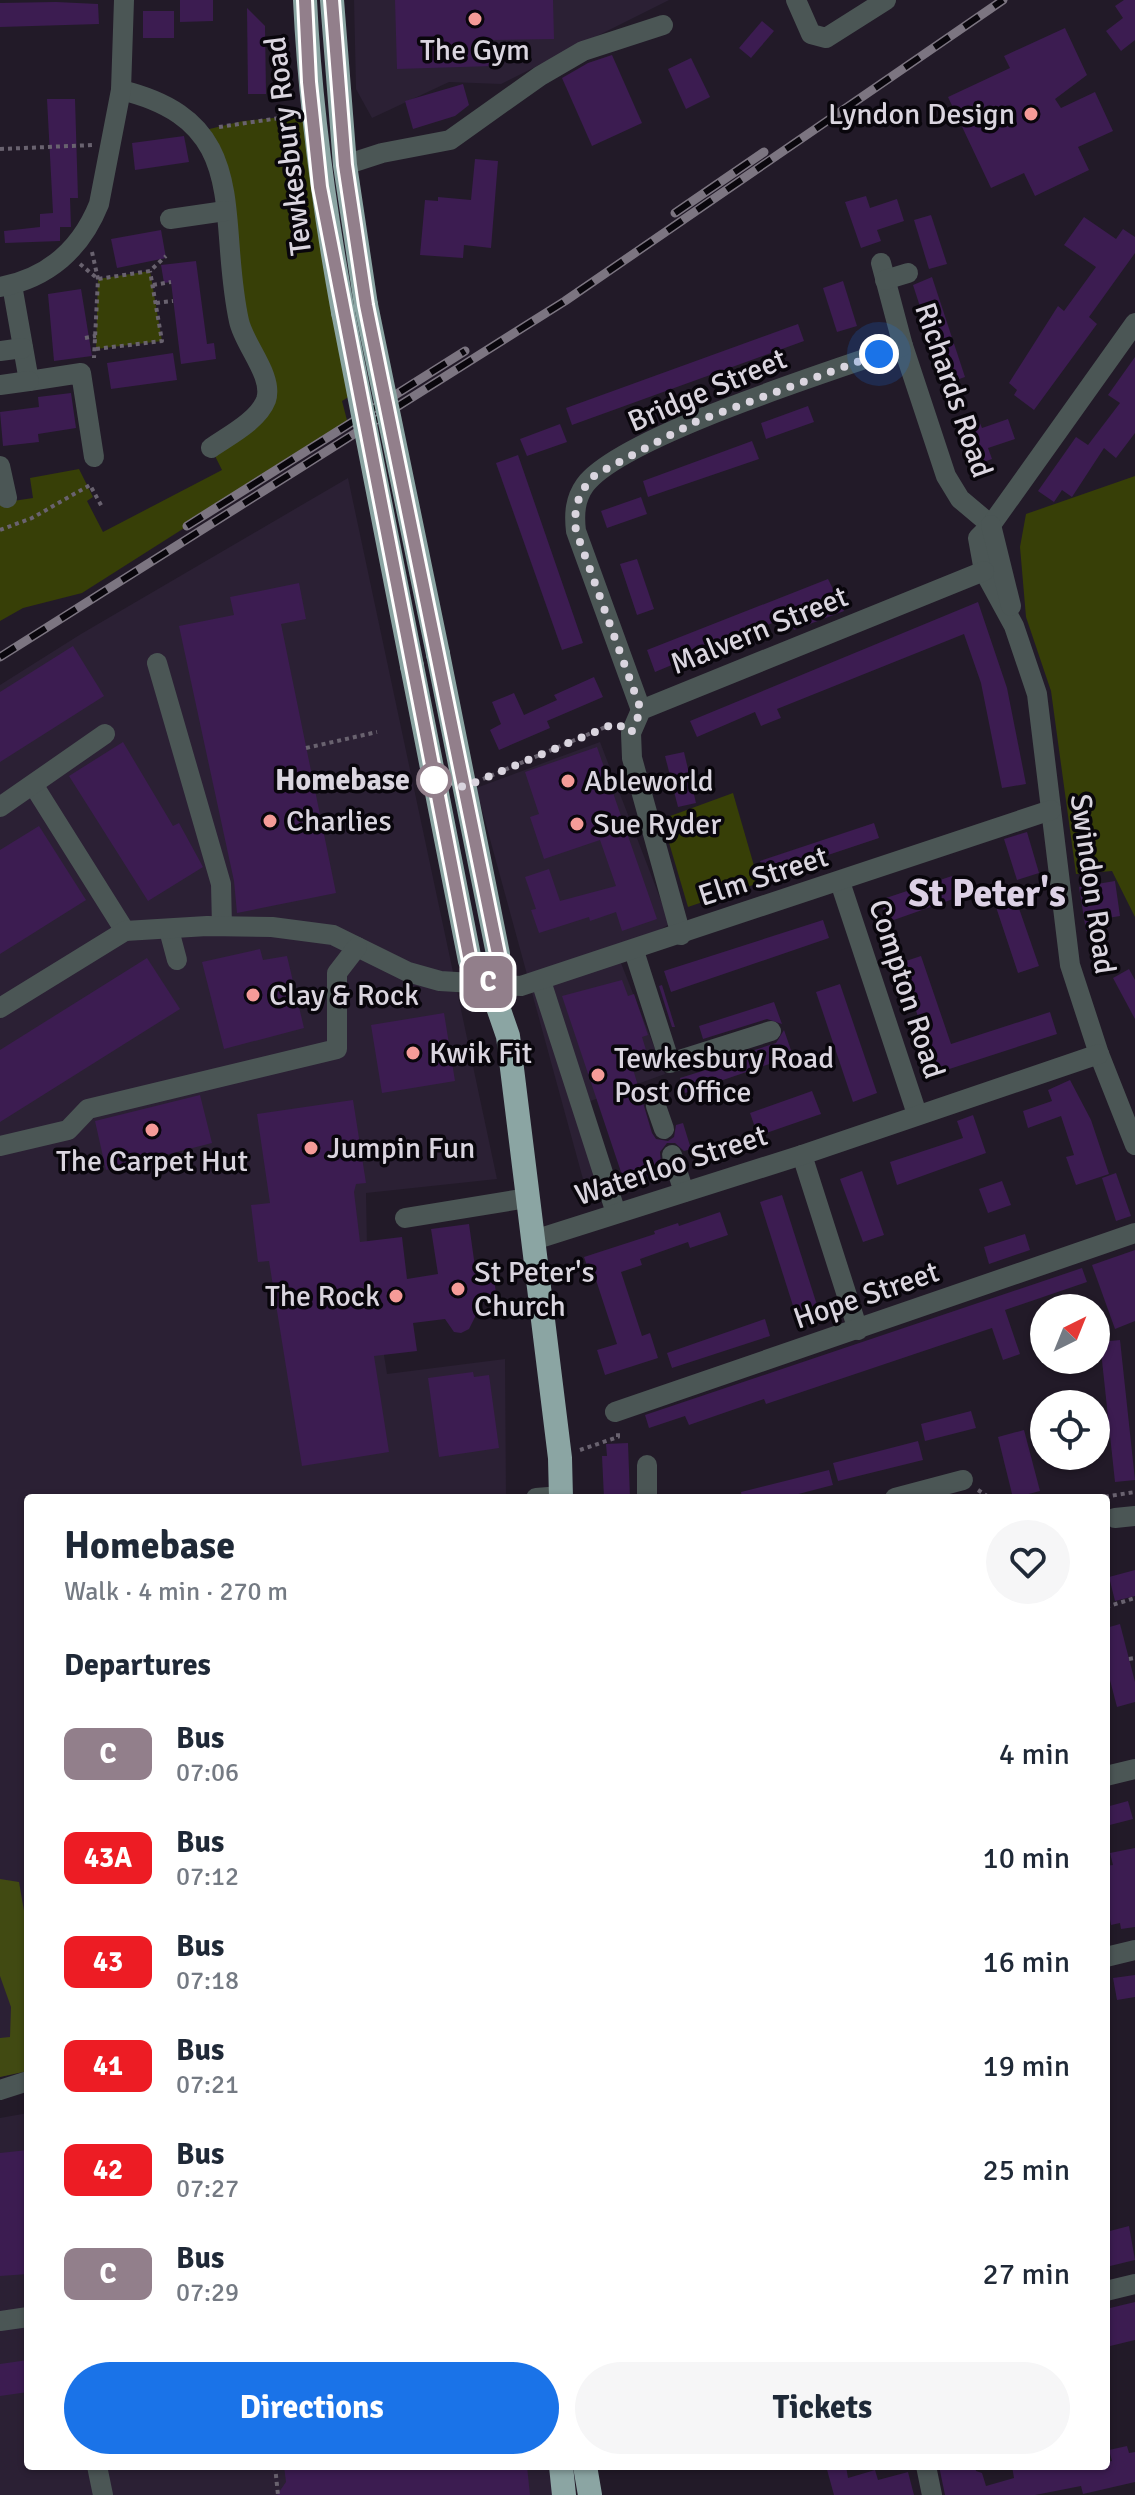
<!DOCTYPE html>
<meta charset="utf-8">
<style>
:root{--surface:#fff;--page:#f6f6f7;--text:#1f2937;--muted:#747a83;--accent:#1a73e8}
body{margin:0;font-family:Signika,sans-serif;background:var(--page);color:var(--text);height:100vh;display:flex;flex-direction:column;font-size:30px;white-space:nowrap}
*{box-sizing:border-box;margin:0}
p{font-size:26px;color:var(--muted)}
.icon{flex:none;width:44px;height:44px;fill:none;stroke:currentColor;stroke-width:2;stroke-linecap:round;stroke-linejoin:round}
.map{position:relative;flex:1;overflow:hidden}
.panel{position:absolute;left:24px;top:1494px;width:1086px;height:976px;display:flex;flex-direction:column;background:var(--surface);border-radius:8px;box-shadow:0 2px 6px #0004}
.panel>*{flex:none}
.badge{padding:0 16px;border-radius:12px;font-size:28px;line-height:52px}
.needle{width:52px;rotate:43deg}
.tools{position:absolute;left:1030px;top:1294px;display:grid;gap:16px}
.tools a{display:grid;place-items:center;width:80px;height:80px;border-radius:50%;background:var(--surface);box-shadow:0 2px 6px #0004;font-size:40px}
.you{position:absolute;width:40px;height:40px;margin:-20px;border:6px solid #fff;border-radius:50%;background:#1a73e8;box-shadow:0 0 0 12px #1a73e833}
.map>.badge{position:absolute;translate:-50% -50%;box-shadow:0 0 0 4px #fff}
h2{padding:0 40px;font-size:30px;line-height:72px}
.round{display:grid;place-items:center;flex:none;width:84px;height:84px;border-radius:42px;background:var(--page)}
.overview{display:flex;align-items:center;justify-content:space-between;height:136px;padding:0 40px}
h1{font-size:38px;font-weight:700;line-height:60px}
.button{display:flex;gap:16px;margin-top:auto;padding:16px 40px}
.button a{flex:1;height:92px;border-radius:48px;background:var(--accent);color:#fff;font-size:32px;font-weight:700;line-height:92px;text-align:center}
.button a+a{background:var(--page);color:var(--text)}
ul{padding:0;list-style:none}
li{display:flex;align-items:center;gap:24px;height:104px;padding:0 40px}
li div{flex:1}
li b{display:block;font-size:30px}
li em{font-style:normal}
li .badge{min-width:88px;font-weight:700;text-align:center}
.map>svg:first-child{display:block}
.built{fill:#2b2034}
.green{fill:#373f07}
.forest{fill:#414a12}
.building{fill:#3c1c51}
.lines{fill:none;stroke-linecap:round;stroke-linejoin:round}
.path{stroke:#69626f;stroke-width:4;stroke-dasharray:4 4;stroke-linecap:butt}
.minor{stroke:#4b5655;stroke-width:20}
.highway{stroke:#8ba5a3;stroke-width:24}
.rail-casing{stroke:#7c7581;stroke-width:9}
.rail{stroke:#09060c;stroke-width:6;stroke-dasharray:18;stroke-linecap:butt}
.highway-bridge{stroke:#8ba5a3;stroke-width:24}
.line-casing{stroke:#fff;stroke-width:18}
.line{stroke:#927f8b;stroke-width:12}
.walk{stroke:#dad5df;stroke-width:8;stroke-dasharray:0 14.4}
.poi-dot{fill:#f59b98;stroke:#09060c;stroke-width:3}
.stop-dot{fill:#fff;stroke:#927f8b;stroke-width:4}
.labels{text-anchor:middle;stroke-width:7;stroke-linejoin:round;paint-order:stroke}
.poi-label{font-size:30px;fill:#dad5df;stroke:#09060c;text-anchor:start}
.street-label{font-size:30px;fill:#dad5df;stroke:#09060c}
.stop-label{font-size:30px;font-weight:bold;fill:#dad5df;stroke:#09060c;text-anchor:end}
.district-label{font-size:38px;font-weight:bold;fill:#dcd1e5;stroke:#09060c}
</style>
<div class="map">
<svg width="1135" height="2495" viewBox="0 0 1135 2495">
<rect width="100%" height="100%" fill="#221a28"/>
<g class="built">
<polygon points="354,0 669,0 501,84 449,82 372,118 356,89"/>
<polygon points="348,478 497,1179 366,1193 367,1247 387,1374 505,1359 506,1498 28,1498 28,2070 0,2077 0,685 81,634"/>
<polygon points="600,742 670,924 617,953 665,1074 585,1103 614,1194 589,1201 476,788"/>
<polygon points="28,2113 28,2466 556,2466 559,2495 0,2495 0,2118"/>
</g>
<g class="green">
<polygon points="312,114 358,391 342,401 348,424 82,593 23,608 0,621 0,503 33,498 30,478 79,469 93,497 87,501 103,532 222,470 211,448 262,408 201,131 243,121"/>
<polygon points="150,271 162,341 96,349 98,279"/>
<polygon points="1135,476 1135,917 1112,871 1076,874 1051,691 1026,617 1020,547 1026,514"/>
<polygon points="733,793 759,883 688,907 662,819"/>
</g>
<polygon class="forest" points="0,1879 19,1882 28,1934 28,2071 0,2077 0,2038 10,2037 11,2007 0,1976"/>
<g class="building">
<polygon points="180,0 213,0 213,21 180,22"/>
<polygon points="395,0 553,0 554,39 492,40 493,66 397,69"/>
<polygon points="1124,0 1135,0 1135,40 1121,51 1106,31 1123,18 1115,6"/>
<polygon points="56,2 98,4 99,24 0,27 0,3"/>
<polygon points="247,8 265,26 266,94 248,94"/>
<rect x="143" y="11" width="31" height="27"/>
<polygon points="762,21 774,31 751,58 739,48"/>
<polygon points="1065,28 1087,75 1055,99 1061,108 1095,92 1113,131 1078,147 1089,170 1035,196 1024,173 991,188 948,97 1010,68 1004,56"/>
<polygon points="612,55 642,123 592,146 562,78 588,63"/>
<polygon points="691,58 710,97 686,109 668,69"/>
<polygon points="463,84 469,105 455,116 413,129 405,101"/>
<polygon points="47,99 75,99 78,198 70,198 71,227 60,227 60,241 5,243 4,231 40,227 40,214 53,213"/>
<polygon points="184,136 189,162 135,170 132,143"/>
<polygon points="475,159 498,161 491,248 464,245 463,258 420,255 425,200 438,201 438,197 471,200"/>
<polygon points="866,196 870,208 897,199 904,221 877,230 881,241 861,248 845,202"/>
<polygon points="931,215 947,264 929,269 914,220"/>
<polygon points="1084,217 1116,239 1123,229 1135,237 1135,253 1089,317 1097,324 1034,410 1014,395 1017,390 1009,383 1058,306 1064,311 1096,267 1064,245"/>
<polygon points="161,230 166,258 117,268 111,239"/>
<polygon points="196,261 207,344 214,343 216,359 181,364 171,282 164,283 161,265"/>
<polygon points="932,277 965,377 945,384 913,285"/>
<polygon points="843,281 857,326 837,332 823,288"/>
<polygon points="81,289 92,356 54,361 48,294"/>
<polygon points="798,324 804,341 572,425 566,408"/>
<polygon points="173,353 177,380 111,389 107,363"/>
<polygon points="1135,357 1135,433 1116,458 1104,448 1072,497 1062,490 1054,502 1038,491 1076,437 1088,445 1120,403 1108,395"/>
<polygon points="71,393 76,428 38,434 39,442 3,446 0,412 39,407 38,397"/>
<polygon points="808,406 814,422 766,439 761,423"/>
<polygon points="977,416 982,428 1008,419 1015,439 988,448 992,459 972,466 957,422"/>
<polygon points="560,424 567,442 527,456 520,439"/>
<polygon points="752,441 759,459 648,497 643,481"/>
<polygon points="518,455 583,643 562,650 496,463"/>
<polygon points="641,497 647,514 607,528 601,511"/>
<polygon points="637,559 654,609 637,615 620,564"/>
<polygon points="828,579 844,611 794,630 789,616 655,672 647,650"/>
<polygon points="299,583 306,619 281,624 336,893 237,913 234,881 179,626 234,615 230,597"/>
<polygon points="978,602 1007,688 1026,784 1002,788 981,683 964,634 777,709 781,718 761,726 755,712 697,737 690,721"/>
<polygon points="73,646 104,696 0,762 0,692"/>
<polygon points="594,677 603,697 547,721 550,728 499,750 490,730 501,724 492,702 514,693 524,715 557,700 554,695"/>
<polygon points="123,742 173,826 179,823 203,867 148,901 69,776"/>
<polygon points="597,747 657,919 622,931 616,912 590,921 589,917 539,933 531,910 536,909 525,877 549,869 560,901 616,886 600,840 544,859 530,817 539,814 525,772"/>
<polygon points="684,752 696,803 678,807 665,756"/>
<polygon points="874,823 879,838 765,876 760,861"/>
<polygon points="39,826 86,900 0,954 0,850"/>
<polygon points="1027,832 1039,873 1017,880 1004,839"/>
<polygon points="952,876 959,897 888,922 880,900"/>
<polygon points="1115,881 1120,916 1108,918 1109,928 1086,931 1079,887"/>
<polygon points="1014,894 1039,966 1018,973 994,901"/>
<polygon points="823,920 829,938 671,992 664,971"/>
<polygon points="260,949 263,960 287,956 304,1028 224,1049 202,962"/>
<polygon points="921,956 951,1044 1050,1012 1057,1034 937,1073 900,963"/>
<polygon points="147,958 180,1009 0,1122 0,1050"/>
<polygon points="1129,969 1135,980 1135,1019 1113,978"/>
<polygon points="622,980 628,996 634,994 648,1035 642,1037 650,1063 633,1069 652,1133 656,1139 668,1141 674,1137 676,1125 683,1123 691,1149 684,1151 675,1143 667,1143 660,1152 661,1165 647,1170 649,1176 625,1184 562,996"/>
<polygon points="840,984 877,1093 853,1102 816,992"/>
<polygon points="662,985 675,1027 672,1027 659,986"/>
<polygon points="774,1002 782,1024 767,1019 703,1039 699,1026"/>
<polygon points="444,1013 455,1081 382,1093 371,1025"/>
<polygon points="784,1030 793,1056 685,1093 680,1078 712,1068 711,1064 776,1043"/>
<polygon points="1070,1080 1091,1120 1109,1174 1076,1185 1066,1157 1074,1155 1061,1116 1028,1128 1023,1111 1052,1101 1048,1090"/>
<polygon points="812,1091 821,1114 758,1136 750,1113"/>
<polygon points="200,1095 212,1143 106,1170 95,1121"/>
<polygon points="353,1100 366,1183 356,1184 354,1192 360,1242 402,1237 407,1279 438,1274 431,1229 469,1224 475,1267 492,1265 497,1300 480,1303 482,1312 476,1315 469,1329 461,1333 454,1332 445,1319 413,1323 417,1351 374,1356 389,1452 302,1466 269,1261 258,1262 251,1205 270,1203 257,1114"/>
<polygon points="973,1115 986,1153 897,1185 890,1162 963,1138 957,1121"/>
<polygon points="862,1171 884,1235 863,1242 840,1179"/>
<polygon points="1116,1173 1131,1216 1116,1221 1102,1178"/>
<polygon points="1002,1181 1011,1205 988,1213 979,1189"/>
<polygon points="782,1195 817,1305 795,1312 760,1202"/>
<polygon points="720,1212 728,1235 690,1248 688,1242 640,1259 642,1265 621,1272 642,1336 650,1333 658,1358 605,1375 597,1350 617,1344 596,1280 592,1281 584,1257 655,1234 654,1231 678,1223 679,1226"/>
<polygon points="1025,1234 1030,1250 989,1264 984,1247"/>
<polygon points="1135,1250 1135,1321 1115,1329 1092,1265"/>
<polygon points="1082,1268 1087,1282 1005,1310 1020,1354 1003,1360 992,1328 766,1404 764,1399 689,1425 685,1416 649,1428 645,1415"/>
<polygon points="765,1319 770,1336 672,1368 667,1353"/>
<polygon points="1120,1340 1135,1480 1115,1482 1100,1342"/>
<polygon points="473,1372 474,1377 489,1375 499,1448 439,1457 428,1378"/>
<polygon points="971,1411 976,1428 925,1441 921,1424"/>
<polygon points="1024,1430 1040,1491 1013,1498 998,1437"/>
<polygon points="918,1441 923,1460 838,1481 833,1463"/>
<polygon points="628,1443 630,1498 604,1498 602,1456 607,1456 606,1444"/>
<polygon points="829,1470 833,1485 783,1498 742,1498 741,1492"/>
<polygon points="1135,1570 1135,1596 1115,1601 1109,1577"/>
<polygon points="1120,1624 1135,1682 1135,1702 1117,1707 1106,1665 1106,1628"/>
<polygon points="1128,1801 1133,1819 1106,1826 1106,1807"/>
<polygon points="1135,1848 1135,1927 1121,1929 1120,1923 1111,1925 1106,1898 1106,1866 1113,1865 1110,1853"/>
<polygon points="1135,1975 1135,1997 1117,2000 1113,1978"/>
<polygon points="28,2150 28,2274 0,2276 0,2153"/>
<polygon points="1129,2226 1135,2260 1106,2267 1106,2232"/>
<polygon points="1135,2302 1135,2340 1106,2347 1106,2309"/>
<polygon points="28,2360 28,2392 0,2396 0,2364"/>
<polygon points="1127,2446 1129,2453 1135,2452 1135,2482 1083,2494 1081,2486 1035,2495 945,2495 939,2466 975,2466 976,2471 982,2473 986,2486 1014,2478 1012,2466 1106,2466 1106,2462 1112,2461 1109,2450"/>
<polygon points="284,2466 527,2466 530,2495 277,2495 286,2482"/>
<polygon points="826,2466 846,2466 848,2478 875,2470 878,2480 908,2472 914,2495 834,2495"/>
</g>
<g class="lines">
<g class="path">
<polyline points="219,127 293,116"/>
<polyline points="0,149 94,145"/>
<polyline points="92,252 98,279 94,358"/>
<polyline points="80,264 98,279 150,271 166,256"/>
<polyline points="153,285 171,282"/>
<polyline points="156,303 173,301"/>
<polyline points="85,338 96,336"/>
<polyline points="96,349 162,341 150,271"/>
<polyline points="0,530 32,518 90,485 102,507"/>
<polyline points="306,748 377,732"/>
<polyline points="483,779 615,723"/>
<polyline points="580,1450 618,1437 618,1430"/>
<polyline points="978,1490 990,1498"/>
<polyline points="1097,1498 1135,1492"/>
<polyline points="1106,1607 1135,1598"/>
<polyline points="1129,1659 1135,1658"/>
<polyline points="275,2466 278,2495"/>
</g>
<g class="minor">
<polyline points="796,0 811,34 826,38 886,0"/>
<path d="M121,90c133,32 95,126 118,231 5,24 35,55 27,79 -8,21 -38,36 -55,48"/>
<polyline points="345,165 382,153 450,140 540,76 583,51 663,25"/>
<polyline points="170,219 225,211"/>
<polyline points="881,263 903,346 946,476 960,499 991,525"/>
<polyline points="885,280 908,273"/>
<polyline points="12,285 29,381 81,373 94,457"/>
<path d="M0,287c48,-9 81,-38 99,-83l22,-114 3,-90"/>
<polyline points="1135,323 991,525 978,538 984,571 1014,626 1037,694 1070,965 1099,1054 1135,1145"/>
<polyline points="0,351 23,348"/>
<polyline points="0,385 29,381"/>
<polyline points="0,466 7,498"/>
<polyline points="991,525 1011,606"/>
<polyline points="157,663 221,884 222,926"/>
<path d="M641,710l-65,-179c-2,-17 -1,-32 9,-46 36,-49 253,-116 318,-139"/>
<polyline points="34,786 125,931"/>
<polyline points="0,807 105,734"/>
<polyline points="840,882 917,1114"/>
<polyline points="169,930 177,960"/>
<polyline points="681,935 632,758 631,733 641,710 984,571"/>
<polyline points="634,951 670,1063 771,1031"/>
<polyline points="541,981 616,1213"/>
<polyline points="0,1008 125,931 207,926 272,927 333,935 408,972 440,981 521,986 1051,810"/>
<polyline points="656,1106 664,1129"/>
<polyline points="0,1146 68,1130 88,1109 337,1049 337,973 357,947"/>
<polyline points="672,1155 684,1192"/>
<polyline points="802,1155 858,1330"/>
<polyline points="405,1218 527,1198"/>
<polyline points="534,1240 802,1155 1099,1054"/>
<polyline points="615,1412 1135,1233"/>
<polyline points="647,1465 647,1498"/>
<polyline points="536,1498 561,1496"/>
<polyline points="895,1498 963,1480"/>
<polyline points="1115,1518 1135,1516"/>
<polyline points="1106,1776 1135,1769"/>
<polyline points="1106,1957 1135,1950"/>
<polyline points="0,2090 28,2081"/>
<polyline points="1106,2291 1135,2284"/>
<polyline points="0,2321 28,2317"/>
<polyline points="97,2466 103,2495"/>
<polyline points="926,2466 932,2495"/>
</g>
<g class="highway">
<path d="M305,0c5,106 19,208 38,312"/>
<polyline points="332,0 345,165 366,305"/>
<polyline points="438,654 498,954 490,984"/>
<polyline points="412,666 470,961 490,984 508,1036 560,1458 561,1498"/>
<polyline points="561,2466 564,2495"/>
<polyline points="585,2466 590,2495"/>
</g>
<g class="rail-casing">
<g id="rail">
<polyline points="675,213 764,152"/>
<polyline points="187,526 465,351"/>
<polyline points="0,657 565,301 1003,0"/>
</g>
</g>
<use href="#rail" class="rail"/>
<g class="highway-bridge">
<polyline points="366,305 438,654"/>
<polyline points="343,312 412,666"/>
</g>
</g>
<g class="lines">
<g class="line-casing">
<polyline id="line" points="305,0 309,82 320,187 470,961 490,984 498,954 366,305 345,165 332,0"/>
</g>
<use href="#line" class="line"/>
<path class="walk" d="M434,780l30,7 152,-64 15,10 10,-23 -65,-179c-3,-23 3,-40 19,-56l100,-53 184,-68"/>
</g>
<g class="poi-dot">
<circle cx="475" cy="19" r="8"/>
<circle cx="1031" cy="114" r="8"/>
<circle cx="568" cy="781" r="8"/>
<circle cx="270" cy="821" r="8"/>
<circle cx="577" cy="824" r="8"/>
<circle cx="253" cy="995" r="8"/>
<circle cx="413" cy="1053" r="8"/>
<circle cx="598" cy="1075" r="8"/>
<circle cx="152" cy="1130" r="8"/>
<circle cx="311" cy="1148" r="8"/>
<circle cx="458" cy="1289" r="8"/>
<circle cx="396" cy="1296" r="8"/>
</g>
<circle class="stop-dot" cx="434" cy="780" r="16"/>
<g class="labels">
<g class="poi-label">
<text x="475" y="60" text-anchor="middle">The Gym</text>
<text x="1015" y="124" text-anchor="end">Lyndon Design</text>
<text x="584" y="791">Ableworld</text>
<text x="286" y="831">Charlies</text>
<text x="593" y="834">Sue Ryder</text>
<text x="269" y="1005">Clay &amp; Rock</text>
<text x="429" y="1063">Kwik Fit</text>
<text x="614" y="1068">Tewkesbury Road<tspan x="614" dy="34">Post Office</tspan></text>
<text x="327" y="1158">Jumpin Fun</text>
<text x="152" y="1171" text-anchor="middle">The Carpet Hut</text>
<text x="474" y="1282">St Peter's<tspan x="474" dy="34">Church</tspan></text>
<text x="380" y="1306" text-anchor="end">The Rock</text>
</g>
<g class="street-label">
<text transform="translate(288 146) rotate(-97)" y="10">Tewkesbury Road</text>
<text transform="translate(707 390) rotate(-23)" y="10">Bridge Street</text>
<text transform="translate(954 390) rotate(71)" y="10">Richards Road</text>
<text transform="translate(759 630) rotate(-22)" y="10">Malvern Street</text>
<text transform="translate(763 876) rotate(-18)" y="10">Elm Street</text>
<text transform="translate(1093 884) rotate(82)" y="10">Swindon Road</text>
<text transform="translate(907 989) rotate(72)" y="10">Compton Road</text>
<text transform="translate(671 1165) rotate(-18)" y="10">Waterloo Street</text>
<text transform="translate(866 1295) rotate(-19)" y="10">Hope Street</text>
</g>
<g class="stop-label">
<text x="410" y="790">Homebase</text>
</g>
<g class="district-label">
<text x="987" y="906">St Peter's</text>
</g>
</g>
</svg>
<div class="tools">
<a><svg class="needle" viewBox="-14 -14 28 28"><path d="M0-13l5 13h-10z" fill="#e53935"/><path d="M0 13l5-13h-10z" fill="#747a83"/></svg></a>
<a><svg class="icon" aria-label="locate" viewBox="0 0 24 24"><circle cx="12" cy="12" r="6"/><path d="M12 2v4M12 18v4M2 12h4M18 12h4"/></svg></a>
</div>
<div class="you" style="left:879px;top:354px"></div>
<b class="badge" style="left:488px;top:982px;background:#927f8b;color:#fff">C</b>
<section class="panel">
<div class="overview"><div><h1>Homebase</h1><p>Walk · 4 min · 270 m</p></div><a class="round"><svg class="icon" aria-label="heart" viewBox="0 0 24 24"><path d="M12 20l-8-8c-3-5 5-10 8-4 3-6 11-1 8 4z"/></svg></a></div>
<h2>Departures</h2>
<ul>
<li><span class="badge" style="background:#927f8b;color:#fff">C</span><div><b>Bus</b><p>07:06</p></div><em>4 min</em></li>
<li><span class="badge" style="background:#ed1c24;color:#fff">43A</span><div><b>Bus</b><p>07:12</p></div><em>10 min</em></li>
<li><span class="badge" style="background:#ed1c24;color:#fff">43</span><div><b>Bus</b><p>07:18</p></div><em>16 min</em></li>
<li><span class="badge" style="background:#ed1c24;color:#fff">41</span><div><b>Bus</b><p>07:21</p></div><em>19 min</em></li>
<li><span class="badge" style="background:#ed1c24;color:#fff">42</span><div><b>Bus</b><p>07:27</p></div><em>25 min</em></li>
<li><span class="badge" style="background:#927f8b;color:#fff">C</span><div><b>Bus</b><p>07:29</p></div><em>27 min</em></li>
</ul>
<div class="button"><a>Directions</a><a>Tickets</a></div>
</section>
</div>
